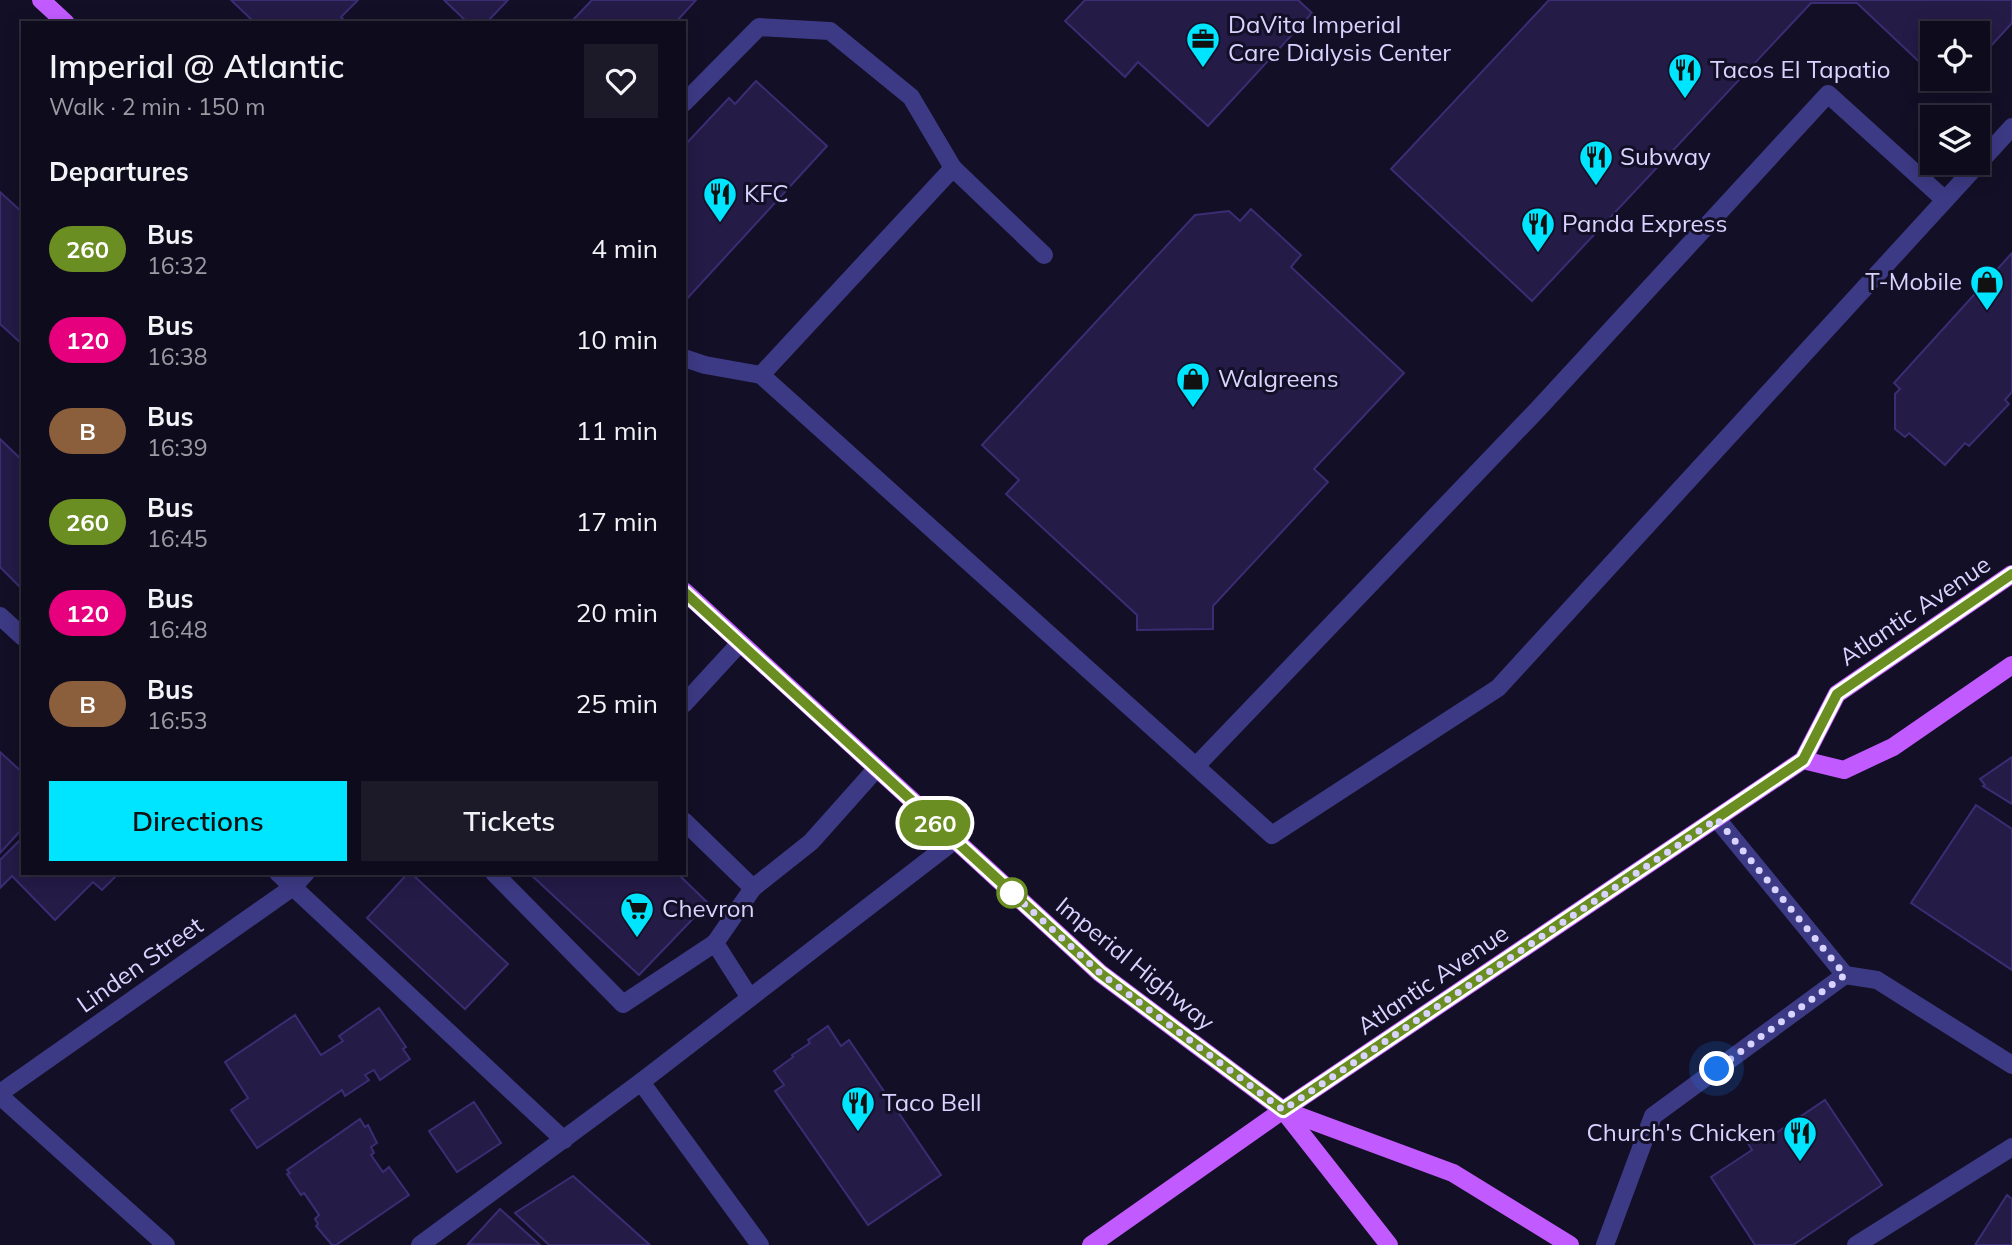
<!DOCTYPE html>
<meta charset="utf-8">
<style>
:root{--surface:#0e0b1c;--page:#1c1929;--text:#f1f3f6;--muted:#9b9ba3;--line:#2e2b3b;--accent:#00e5ff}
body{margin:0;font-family:Mulish,sans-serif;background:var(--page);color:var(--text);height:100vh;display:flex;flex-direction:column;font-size:26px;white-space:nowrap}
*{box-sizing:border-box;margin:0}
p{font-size:23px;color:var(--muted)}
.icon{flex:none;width:38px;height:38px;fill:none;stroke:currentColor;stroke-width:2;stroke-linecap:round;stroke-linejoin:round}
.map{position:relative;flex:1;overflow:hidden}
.sheet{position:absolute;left:21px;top:21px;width:665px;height:854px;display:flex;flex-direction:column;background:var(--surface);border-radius:0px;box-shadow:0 4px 18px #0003,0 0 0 2px var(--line)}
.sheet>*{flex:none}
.badge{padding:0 14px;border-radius:23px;font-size:24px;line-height:46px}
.controls{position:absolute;left:1920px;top:21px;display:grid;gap:14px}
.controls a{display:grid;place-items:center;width:70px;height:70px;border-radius:0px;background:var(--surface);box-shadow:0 4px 18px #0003,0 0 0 2px var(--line);font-size:35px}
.you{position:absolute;width:35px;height:35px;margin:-18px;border:5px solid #fff;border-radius:50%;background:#1a73e8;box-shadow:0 0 0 10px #1a73e833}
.map>.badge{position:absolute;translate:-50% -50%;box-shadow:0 0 0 4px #fff}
h2{padding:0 28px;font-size:26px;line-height:63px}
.round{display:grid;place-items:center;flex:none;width:74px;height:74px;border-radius:0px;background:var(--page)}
.headline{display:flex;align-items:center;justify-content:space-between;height:119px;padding:0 28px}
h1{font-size:33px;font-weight:600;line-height:52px}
.cta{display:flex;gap:14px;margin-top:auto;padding:14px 28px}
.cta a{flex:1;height:80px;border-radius:0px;background:var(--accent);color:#111;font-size:28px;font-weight:600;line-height:80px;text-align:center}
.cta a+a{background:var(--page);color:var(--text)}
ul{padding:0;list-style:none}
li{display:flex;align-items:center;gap:21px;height:91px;padding:0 28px}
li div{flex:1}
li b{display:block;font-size:26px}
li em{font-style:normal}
li .badge{min-width:77px;font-weight:700;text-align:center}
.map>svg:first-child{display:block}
.building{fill:#241b47;stroke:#3b2d73;stroke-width:2}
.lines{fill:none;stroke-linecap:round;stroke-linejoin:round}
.lane{stroke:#3d3a85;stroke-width:18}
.street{stroke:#3d3a85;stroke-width:18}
.primary{stroke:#c25bff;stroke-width:18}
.line-casing{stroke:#fff;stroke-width:16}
.line{stroke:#6b8e23;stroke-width:10}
.walk{stroke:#d9d4ff;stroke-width:7;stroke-dasharray:0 12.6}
.stop-dot{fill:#fff;stroke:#6b8e23;stroke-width:3.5}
.labels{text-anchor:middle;stroke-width:6;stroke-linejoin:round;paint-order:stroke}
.poi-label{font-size:24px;fill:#d9d4ff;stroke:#130f26;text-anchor:start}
.street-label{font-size:24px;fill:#d9d4ff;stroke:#130f26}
</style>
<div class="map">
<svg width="2012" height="1245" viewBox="0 0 2012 1245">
<rect width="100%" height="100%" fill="#130f26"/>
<g class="building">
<polygon points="231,0 358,0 341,17 347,23 255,23"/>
<polygon points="444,0 508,0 486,23 468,23"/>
<polygon points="592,0 696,0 675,23 570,23"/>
<polygon points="1085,0 1298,0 1312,13 1208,126 1138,62 1125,77 1065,21"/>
<polygon points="1549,0 2012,0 2012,23 1978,60 1978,33 1932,33 1932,74 1857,3 1811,3 1532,301 1391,169"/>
<polygon points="1938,79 1960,79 1950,90"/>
<polygon points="756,81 827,146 684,302 684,146 729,98 735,104"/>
<polygon points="0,192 23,213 23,345 0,324"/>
<polygon points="1251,209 1301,255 1291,267 1404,373 1314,469 1328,482 1213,606 1213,629 1137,630 1137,615 1006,494 1019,480 982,445 1195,215 1229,211 1240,221"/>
<polygon points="2012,253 2012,392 2005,400 2009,404 1969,446 1965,443 1945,465 1909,433 1905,437 1895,429 1895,394 1900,389 1894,383"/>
<polygon points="0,439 23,461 23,590 0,567"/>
<polygon points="0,752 23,773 23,828 0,853"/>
<polygon points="2012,757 2012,804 1983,786 1985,785 1980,779"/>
<polygon points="1976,805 2012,829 2012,970 1911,903"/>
<polygon points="23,837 23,873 119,873 102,890 93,882 55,920 12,876 0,888 0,860"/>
<polygon points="408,873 411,873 508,964 465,1009 367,918"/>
<polygon points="529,873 677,873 708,903 639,975"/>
<polygon points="379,1008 406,1047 403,1049 410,1059 380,1080 374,1070 365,1075 369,1080 345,1096 342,1090 257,1148 231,1110 248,1098 225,1062 295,1015 321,1055 343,1041 339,1036"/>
<polygon points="828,1026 841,1046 849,1040 941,1175 868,1225 775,1091 784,1085 774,1071 793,1057 792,1055 810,1043 808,1040"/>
<polygon points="1825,1100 1882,1185 1793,1245 1755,1245 1711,1177 1752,1150 1748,1143 1770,1129 1773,1135"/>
<polygon points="474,1102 501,1143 457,1172 429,1131"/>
<polygon points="360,1119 365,1127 368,1125 377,1143 371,1147 374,1153 371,1155 383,1172 389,1167 409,1195 336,1245 332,1245 316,1226 318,1224 315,1219 319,1215 304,1193 301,1195 287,1174 290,1173 287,1170"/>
<polygon points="573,1176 650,1245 549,1245 515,1213"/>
<polygon points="2007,1195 2012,1199 2012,1245 1975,1245"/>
<polygon points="500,1209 540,1245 468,1244"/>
</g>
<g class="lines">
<g class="lane">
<polyline points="684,103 759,27 830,31 911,97 953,168"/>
<polyline points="1044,255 953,168 761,375 1272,835 1498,688 2012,127"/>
<polyline points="684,358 705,365 761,375"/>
<polyline points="0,616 23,637"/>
<polyline points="684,704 740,643"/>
<polyline points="1196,766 1539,408 1828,94 1945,200"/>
<polyline points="684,821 753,888 811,842 877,768"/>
<polyline points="278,873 564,1140"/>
<polyline points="494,873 623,1004 715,943 750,998"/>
<polyline points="715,943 753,888"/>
<polyline points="1845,975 1877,980 2012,1065"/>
<polyline points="641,1082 760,1245"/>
<polyline points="420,1245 641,1082 955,840"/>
<polyline points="1605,1245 1653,1116 1845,975 1717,819"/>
<polyline points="1856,1245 2012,1147"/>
</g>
<g class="street">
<polyline points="0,1093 293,887 306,873"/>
<polyline points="0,1096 166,1245"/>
</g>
<g class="primary">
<polyline points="41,0 66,23"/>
<polyline points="684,591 1100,973 1283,1110 1389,1245"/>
<polyline points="1803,760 1844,770 1893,747 2012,665"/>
<polyline points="1283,1110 1453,1173 1570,1245"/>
<polyline points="1091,1245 1283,1110 1803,760 1837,694 2012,574"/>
</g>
</g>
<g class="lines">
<g class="line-casing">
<polyline id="line" points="684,592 1100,973 1283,1110 1803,760 1837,694 2012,574"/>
</g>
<use href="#line" class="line"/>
<polyline class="walk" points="1012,893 1009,890 1100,973 1283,1110 1717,819 1845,975 1717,1069"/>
</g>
<defs>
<g id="office-pin" transform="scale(1.75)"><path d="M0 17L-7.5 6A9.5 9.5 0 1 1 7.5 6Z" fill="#00e5ff" stroke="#130f26"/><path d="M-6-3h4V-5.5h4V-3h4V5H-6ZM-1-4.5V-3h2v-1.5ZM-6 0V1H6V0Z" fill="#111"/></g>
<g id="restaurant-pin" transform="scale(1.75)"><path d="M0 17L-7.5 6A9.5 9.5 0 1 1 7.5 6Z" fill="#00e5ff" stroke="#130f26"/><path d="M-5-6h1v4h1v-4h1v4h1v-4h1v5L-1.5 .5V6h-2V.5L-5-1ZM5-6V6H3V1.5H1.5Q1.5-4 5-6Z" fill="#111"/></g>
<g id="shop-pin" transform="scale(1.75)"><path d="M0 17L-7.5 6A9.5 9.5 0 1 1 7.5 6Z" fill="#00e5ff" stroke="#130f26"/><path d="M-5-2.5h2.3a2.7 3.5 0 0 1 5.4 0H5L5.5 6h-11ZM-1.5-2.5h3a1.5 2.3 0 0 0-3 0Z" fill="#111"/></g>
<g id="supermarket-pin" transform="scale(1.75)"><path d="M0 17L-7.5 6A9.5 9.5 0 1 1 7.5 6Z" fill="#00e5ff" stroke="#130f26"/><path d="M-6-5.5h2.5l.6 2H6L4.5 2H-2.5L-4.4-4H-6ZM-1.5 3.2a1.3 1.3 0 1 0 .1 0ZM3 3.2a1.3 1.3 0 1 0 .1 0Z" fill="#111"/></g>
</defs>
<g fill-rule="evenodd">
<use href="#office-pin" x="1203" y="39"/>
<use href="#restaurant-pin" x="1685" y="70"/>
<use href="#restaurant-pin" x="1596" y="157"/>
<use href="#restaurant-pin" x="720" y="194"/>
<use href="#restaurant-pin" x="1538" y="224"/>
<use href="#shop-pin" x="1987" y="282"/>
<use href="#shop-pin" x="1193" y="379"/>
<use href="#supermarket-pin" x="637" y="909"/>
<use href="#restaurant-pin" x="858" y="1103"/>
<use href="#restaurant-pin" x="1800" y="1133"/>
</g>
<circle class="stop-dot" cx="1012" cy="893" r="14"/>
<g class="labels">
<g class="poi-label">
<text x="1228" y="33">DaVita Imperial<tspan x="1228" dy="28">Care Dialysis Center</tspan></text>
<text x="1710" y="78">Tacos El Tapatio</text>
<text x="1620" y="165">Subway</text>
<text x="744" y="202">KFC</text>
<text x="1562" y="232">Panda Express</text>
<text x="1962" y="290" text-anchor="end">T-Mobile</text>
<text x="1218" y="387">Walgreens</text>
<text x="662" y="917">Chevron</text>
<text x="882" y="1111">Taco Bell</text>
<text x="1776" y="1141" text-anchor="end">Church's Chicken</text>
</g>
<g class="street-label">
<text transform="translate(1915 611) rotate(-34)" y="8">Atlantic Avenue</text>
<text transform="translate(1135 964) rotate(39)" y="8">Imperial Highway</text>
<text transform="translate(140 965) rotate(-35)" y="8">Linden Street</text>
<text transform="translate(1433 980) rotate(-34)" y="8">Atlantic Avenue</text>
</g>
</g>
</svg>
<div class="controls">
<a><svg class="icon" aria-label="locate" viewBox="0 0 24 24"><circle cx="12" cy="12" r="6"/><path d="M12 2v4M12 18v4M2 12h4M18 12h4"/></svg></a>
<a><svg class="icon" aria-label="layers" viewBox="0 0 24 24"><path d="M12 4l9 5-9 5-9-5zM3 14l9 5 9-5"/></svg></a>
</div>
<div class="you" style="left:1717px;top:1069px"></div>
<b class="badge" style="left:935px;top:823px;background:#6b8e23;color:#fff">260</b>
<section class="sheet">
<div class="headline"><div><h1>Imperial @ Atlantic</h1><p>Walk · 2 min · 150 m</p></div><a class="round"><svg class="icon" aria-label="heart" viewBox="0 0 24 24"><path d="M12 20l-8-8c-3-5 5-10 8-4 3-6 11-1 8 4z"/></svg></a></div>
<h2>Departures</h2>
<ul>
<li><span class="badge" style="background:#6b8e23;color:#fff">260</span><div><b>Bus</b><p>16:32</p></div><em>4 min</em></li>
<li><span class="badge" style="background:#e6007e;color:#fff">120</span><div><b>Bus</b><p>16:38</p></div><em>10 min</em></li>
<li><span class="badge" style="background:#8b5e3c;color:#fff">B</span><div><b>Bus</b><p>16:39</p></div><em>11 min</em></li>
<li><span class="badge" style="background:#6b8e23;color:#fff">260</span><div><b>Bus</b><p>16:45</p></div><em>17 min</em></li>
<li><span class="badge" style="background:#e6007e;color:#fff">120</span><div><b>Bus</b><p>16:48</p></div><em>20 min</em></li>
<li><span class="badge" style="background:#8b5e3c;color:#fff">B</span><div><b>Bus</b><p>16:53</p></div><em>25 min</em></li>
</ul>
<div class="cta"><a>Directions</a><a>Tickets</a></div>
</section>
</div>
